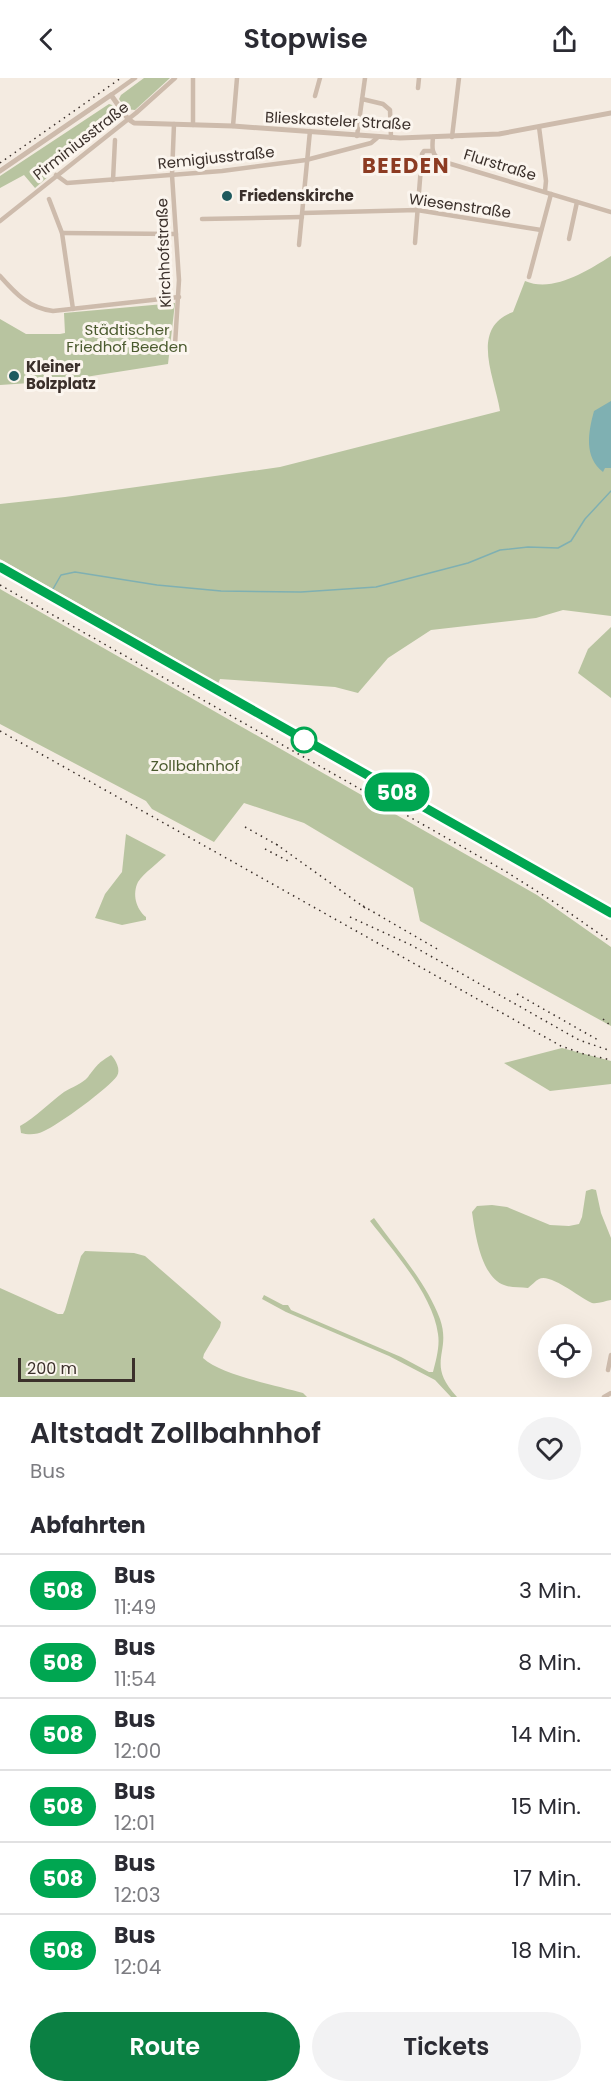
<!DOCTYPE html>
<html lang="de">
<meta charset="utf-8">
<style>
:root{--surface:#fff;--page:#f2f2f3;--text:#2b2b33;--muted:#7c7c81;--line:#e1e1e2;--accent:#0b8043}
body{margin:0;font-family:Poppins,sans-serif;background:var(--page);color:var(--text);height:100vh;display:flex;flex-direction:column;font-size:22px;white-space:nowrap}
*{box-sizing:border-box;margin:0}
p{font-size:20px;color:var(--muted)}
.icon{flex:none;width:33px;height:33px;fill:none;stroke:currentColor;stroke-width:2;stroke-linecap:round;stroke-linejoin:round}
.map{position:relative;height:1319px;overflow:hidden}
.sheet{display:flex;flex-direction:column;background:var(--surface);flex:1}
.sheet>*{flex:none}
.badge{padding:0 12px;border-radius:20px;font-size:21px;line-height:39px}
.tools{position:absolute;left:538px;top:1246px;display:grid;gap:12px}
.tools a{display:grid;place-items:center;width:54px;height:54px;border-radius:50%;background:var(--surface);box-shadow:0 6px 24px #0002;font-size:30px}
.scale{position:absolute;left:18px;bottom:15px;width:117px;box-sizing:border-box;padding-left:6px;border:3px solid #3b302b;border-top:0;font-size:16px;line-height:21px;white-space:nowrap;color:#3b302b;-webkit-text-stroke:4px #fbf5ee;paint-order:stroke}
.map>.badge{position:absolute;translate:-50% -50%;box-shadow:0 0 0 3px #fff}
h2{padding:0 30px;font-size:22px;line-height:54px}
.round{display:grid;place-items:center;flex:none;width:63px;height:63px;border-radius:32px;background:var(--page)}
.summary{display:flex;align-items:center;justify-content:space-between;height:102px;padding:0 30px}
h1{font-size:28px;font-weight:600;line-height:45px}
.action{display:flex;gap:12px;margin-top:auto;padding:12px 30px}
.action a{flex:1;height:69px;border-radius:36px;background:var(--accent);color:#fff;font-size:24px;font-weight:600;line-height:69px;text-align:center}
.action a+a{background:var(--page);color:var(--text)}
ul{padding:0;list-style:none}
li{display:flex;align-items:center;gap:18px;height:72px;padding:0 30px;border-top:2px solid var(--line)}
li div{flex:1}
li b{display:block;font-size:22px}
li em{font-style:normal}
li .badge{min-width:66px;font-weight:700;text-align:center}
header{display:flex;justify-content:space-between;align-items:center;height:78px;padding:0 30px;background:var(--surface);font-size:27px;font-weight:600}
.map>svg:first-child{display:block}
.green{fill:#b8c4a0}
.water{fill:#7fb0b2}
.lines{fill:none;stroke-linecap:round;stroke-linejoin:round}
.stream{stroke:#7fb0b2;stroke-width:1.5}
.minor{stroke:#cdbbac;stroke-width:4.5}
.tertiary{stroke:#cdbbac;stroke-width:5}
.secondary{stroke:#a18a7d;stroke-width:6}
.rail{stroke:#3b302b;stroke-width:1.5;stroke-dasharray:1.5 4.5;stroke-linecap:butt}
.line-casing{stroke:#fff;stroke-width:14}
.line{stroke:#00a651;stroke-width:9}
.poi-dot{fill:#1f5a5e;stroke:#fbf5ee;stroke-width:2}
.stop-dot{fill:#fff;stroke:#00a651;stroke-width:3}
.labels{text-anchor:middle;stroke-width:6;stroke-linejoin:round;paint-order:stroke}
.street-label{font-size:15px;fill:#3b302b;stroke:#fbf5ee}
.poi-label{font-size:15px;font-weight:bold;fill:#3b302b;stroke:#fbf5ee;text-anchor:start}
.park-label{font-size:15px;fill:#4a5a2e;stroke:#fbf5ee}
.district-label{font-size:21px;font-weight:bold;letter-spacing:1.5px;fill:#8c3b22;stroke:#fbf5ee}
</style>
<header><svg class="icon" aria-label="back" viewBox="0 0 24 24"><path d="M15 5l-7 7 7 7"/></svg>Stopwise<svg class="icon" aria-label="share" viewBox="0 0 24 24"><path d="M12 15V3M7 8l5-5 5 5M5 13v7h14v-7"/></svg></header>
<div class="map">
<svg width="611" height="1319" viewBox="0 0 611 1319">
<rect width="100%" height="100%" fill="#f4ebe1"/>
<g class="green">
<polygon points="144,0 170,0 135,32 126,31 119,21 121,17"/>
<polygon points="109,26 112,27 119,37 118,41 97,56 35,110 24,97 0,110 0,98"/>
<path d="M611,178v360l-48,-6 -27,8 -105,12 -43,28 -30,35 -23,-6 -115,-8 -3,7 -32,-22 -185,-105v-55l65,-7 215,-30 220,-56c-5,-33 -31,-83 13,-99l12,-31c28,12 62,-10 86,-25z"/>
<polygon points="175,225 168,286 60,303 0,307 0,241 26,256 60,256 65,255 64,235"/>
<polygon points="0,511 537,817 611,869 611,948 420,843 413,810 304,745 244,725 214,764 152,731 146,723 0,646"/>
<polygon points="611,549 611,620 578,595 588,571"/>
<path d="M126,756l40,21c-8,8 -22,18 -28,27 -6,12 -2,27 8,35v3l-24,5 -27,-7 10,-24 17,-22z"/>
<polygon points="562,970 611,983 611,1006 550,1013 504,985"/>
<path d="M111,977c5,5 10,15 6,21 -8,12 -59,49 -73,55 -7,4 -16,4 -23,2l-1,-7c16,-9 29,-23 44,-34 8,-5 18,-8 24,-15 9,-12 10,-14 23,-22z"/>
<path d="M592,1111l4,1 5,23 10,25v62c-6,1 -13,4 -19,3 -11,-4 -41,-30 -53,-24 -4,2 -7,6 -11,9 -8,-1 -17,0 -24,-3 -23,-8 -29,-52 -32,-73l5,-6 15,-1 15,2 43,18 19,1 10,-2 3,-7 4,-26z"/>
<path d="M374,1140c23,32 52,64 66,101 12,35 -15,43 17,78h-6l-16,-17 -46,-24 -103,-44 -24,-13 2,-4 19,10h5l3,5 110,47 28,15h4c3,-12 7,-26 5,-38 -5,-39 -44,-82 -68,-113z"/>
<path d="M85,1173l49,2 11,3 76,66 -1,5 -16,27 -1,4c18,17 75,28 100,35l4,4h-307v-109l58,26h5l2,-4 16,-54z"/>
</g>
<path class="water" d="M611,323v67h-6l-2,4c-19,-15 -15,-39 -9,-61z"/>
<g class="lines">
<polyline class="stream" points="53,511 61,497 75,494 157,507 221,513 301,514 376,509 468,485 500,472 528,469 558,470 571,463 585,441 611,413"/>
<g class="minor">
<polyline points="418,10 419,0"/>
<polyline points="111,17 135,0"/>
<polyline points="315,18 320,0"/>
<polyline points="362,21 383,26 390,32 391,60"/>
<polyline points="174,46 172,97 179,202 175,267"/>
<polyline points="193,47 193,0"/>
<polyline points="233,48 237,0"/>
<polyline points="539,49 546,103 545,113"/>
<polyline points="357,58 365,0"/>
<path d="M433,59c-1,11 -2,17 8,24l170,51"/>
<polyline points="452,59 459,0"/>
<polyline points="56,97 67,105 222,93 306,82 371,65 377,60"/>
<polyline points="113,102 115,62"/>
<polyline points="49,121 62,155 73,231"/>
<polyline points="303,135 417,132 541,152"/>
<polyline points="202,141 302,139"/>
<polyline points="0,143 136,35 175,0"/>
<polyline points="62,155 176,156"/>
<polyline points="569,161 577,124"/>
<polyline points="415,165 422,76 424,73 432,73"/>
<polyline points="299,167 310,53"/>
<path d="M0,198c16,18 29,32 53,35l126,-14"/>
<polyline points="529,199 551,116"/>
<polyline points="608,1292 611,1277"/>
<polyline points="604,1319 611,1315"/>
</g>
<polyline class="tertiary" points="0,93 111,17 128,41 134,45 233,48 400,60 499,56 611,35"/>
<polyline class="secondary" points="0,489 611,835"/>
<g class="rail">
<polyline points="0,85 121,0"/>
<polyline points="0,507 505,793 554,824 611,864"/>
<polyline points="0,653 561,968 584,976 611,982"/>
<polyline points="245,749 281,769"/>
<polyline points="276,766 368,832"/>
<polyline points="265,771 290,784"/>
<polyline points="363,828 439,872"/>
<polyline points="350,839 411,867 579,962 611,973"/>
<polyline points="517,916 598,962"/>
<polyline points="603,941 611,948"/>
</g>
</g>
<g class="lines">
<g class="line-casing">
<polyline id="line" points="0,489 611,835"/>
</g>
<use href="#line" class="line"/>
</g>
<g class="poi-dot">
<circle cx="227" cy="118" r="6"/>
<circle cx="14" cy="298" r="6"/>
</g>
<circle class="stop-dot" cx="304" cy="662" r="12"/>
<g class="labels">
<g class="street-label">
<text transform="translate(338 43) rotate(3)" y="5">Blieskasteler Straße</text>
<text transform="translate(81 63) rotate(-38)" y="5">Pirminiusstraße</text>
<text transform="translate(216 80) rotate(-6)" y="5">Remigiusstraße</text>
<text transform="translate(500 87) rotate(17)" y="5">Flurstraße</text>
<text transform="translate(460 128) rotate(8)" y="5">Wiesenstraße</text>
<text transform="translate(164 175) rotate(-92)" y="5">Kirchhofstraße</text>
</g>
<g class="poi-label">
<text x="239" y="123">Friedenskirche</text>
<text x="26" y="294">Kleiner<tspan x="26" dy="17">Bolzplatz</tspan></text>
</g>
<g class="park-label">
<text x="127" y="257">Städtischer<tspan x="127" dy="17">Friedhof Beeden</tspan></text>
<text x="195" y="693">Zollbahnhof</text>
</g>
<g class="district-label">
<text x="406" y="95">BEEDEN</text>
</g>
</g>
</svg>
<div class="tools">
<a><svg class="icon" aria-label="locate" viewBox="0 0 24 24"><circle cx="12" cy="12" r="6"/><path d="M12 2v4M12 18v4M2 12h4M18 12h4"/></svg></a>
</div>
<div class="scale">200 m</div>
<b class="badge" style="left:397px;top:714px;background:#00a651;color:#fff">508</b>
</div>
<section class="sheet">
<div class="summary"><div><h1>Altstadt Zollbahnhof</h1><p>Bus</p></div><a class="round"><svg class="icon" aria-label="heart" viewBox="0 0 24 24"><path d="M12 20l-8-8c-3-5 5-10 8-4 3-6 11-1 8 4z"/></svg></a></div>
<h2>Abfahrten</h2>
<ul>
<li><span class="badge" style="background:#00a651;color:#fff">508</span><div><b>Bus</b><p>11:49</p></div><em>3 Min.</em></li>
<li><span class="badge" style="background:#00a651;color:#fff">508</span><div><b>Bus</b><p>11:54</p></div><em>8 Min.</em></li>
<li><span class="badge" style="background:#00a651;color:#fff">508</span><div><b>Bus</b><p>12:00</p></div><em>14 Min.</em></li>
<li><span class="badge" style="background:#00a651;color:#fff">508</span><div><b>Bus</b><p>12:01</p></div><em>15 Min.</em></li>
<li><span class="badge" style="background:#00a651;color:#fff">508</span><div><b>Bus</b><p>12:03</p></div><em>17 Min.</em></li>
<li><span class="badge" style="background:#00a651;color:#fff">508</span><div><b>Bus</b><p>12:04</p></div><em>18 Min.</em></li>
</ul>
<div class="action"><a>Route</a><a>Tickets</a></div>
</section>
